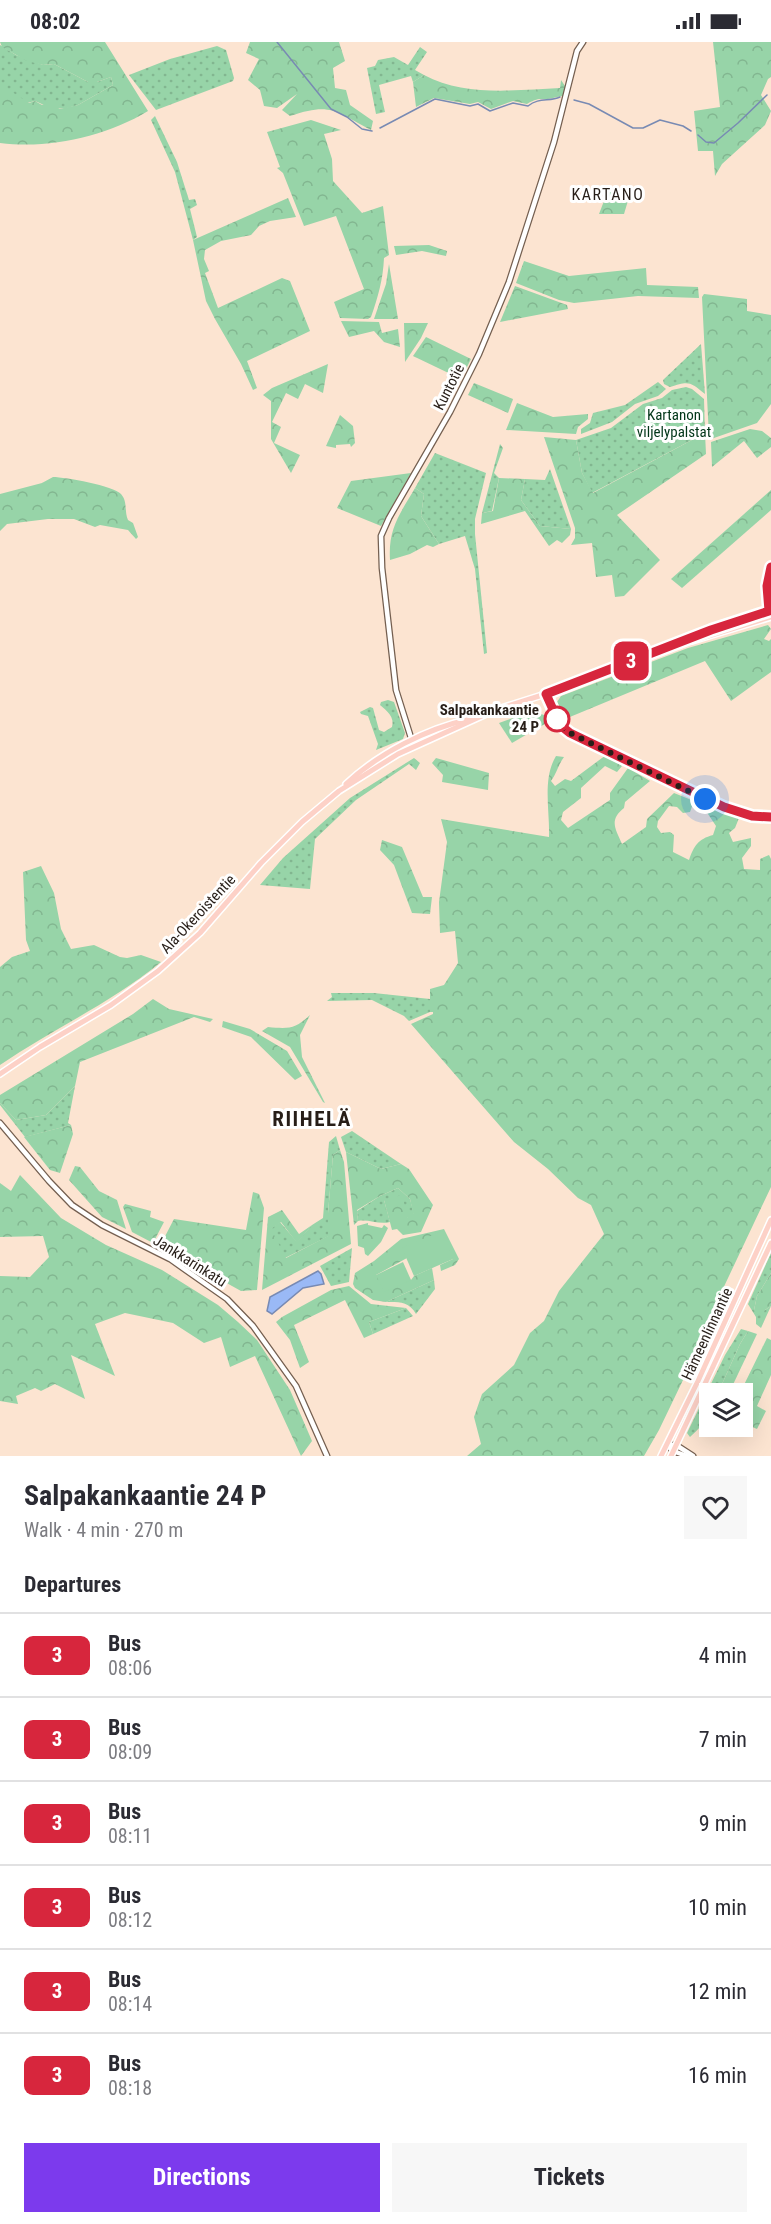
<!DOCTYPE html>
<meta charset="utf-8">
<style>
:root{--surface:#fff;--page:#f7f7f7;--text:#2b2b33;--muted:#7c7c81;--line:#e1e1e2;--accent:#7c3aed}
body{margin:0;font-family:"Roboto Condensed",sans-serif;background:var(--page);color:var(--text);height:100vh;display:flex;flex-direction:column;font-size:22px;white-space:nowrap}
*{box-sizing:border-box;margin:0}
p{font-size:20px;color:var(--muted)}
.icon{flex:none;width:33px;height:33px;fill:none;stroke:currentColor;stroke-width:2;stroke-linecap:round;stroke-linejoin:round}
.map{position:relative;height:1414px;overflow:hidden}
.details{display:flex;flex-direction:column;background:var(--surface);flex:1}
.details>*{flex:none}
.badge{padding:0 12px;border-radius:9px;font-size:21px;line-height:39px}
.fabs{position:absolute;left:699px;top:1341px;display:grid;gap:12px}
.fabs a{display:grid;place-items:center;width:54px;height:54px;border-radius:0px;background:var(--surface);box-shadow:0 6px 24px #0002;font-size:30px}
.you{position:absolute;width:30px;height:30px;margin:-15px;border:4px solid #fff;border-radius:50%;background:#1a73e8;box-shadow:0 0 0 9px #1a73e833}
.map>.badge{position:absolute;translate:-50% -50%;box-shadow:0 0 0 3px #fff}
h2{padding:0 24px;font-size:22px;line-height:54px}
.round{display:grid;place-items:center;flex:none;width:63px;height:63px;border-radius:0px;background:var(--page)}
.headline{display:flex;align-items:center;justify-content:space-between;height:102px;padding:0 24px}
h1{font-size:28px;font-weight:700;line-height:45px}
.action{display:flex;gap:12px;margin-top:auto;padding:12px 24px}
.action a{flex:1;height:69px;border-radius:0px;background:var(--accent);color:#fff;font-size:24px;font-weight:700;line-height:69px;text-align:center}
.action a+a{background:var(--page);color:var(--text)}
ul{padding:0;list-style:none}
li{display:flex;align-items:center;gap:18px;height:84px;padding:0 24px;border-top:2px solid var(--line)}
li div{flex:1}
li b{display:block;font-size:22px}
li em{font-style:normal}
li .badge{min-width:66px;font-weight:700;text-align:center}
.status{display:flex;justify-content:space-between;align-items:center;height:42px;padding:0 30px;background:var(--surface);direction:ltr}
.status svg{height:16px;fill:currentColor}
.map>svg:first-child{display:block}
.grass{fill:url(#grass-dots)}
.forest{fill:url(#forest-crowns)}
.pitch{fill:#97d4a8}
.water{fill:#9ab9f6;stroke:#788ab3;stroke-width:1.5}
.lines{fill:none;stroke-linecap:round;stroke-linejoin:round}
.stream{stroke:#788ab3;stroke-width:1.5}
.minor-casing{stroke:#745f50;stroke-width:7}
.major-casing{stroke:#fff;stroke-width:8}
.minor{stroke:#fff;stroke-width:4.5}
.major{stroke:#fdd1c7;stroke-width:5}
.line-casing{stroke:#fff;stroke-width:14}
.line{stroke:#d7263d;stroke-width:9}
.walk{stroke:#271e18;stroke-width:6;stroke-dasharray:0 10.8}
.stop-dot{fill:#fff;stroke:#d7263d;stroke-width:3}
.labels{text-anchor:middle;stroke-width:6;stroke-linejoin:round;paint-order:stroke}
.street-label{font-size:15px;fill:#271e18;stroke:#fff}
.park-label{font-size:15px;fill:#013518;stroke:#fff}
.stop-label{font-size:15px;font-weight:bold;fill:#271e18;stroke:#fff;text-anchor:end}
.neighbourhood-label{font-size:16px;letter-spacing:1.5px;fill:#271e18;stroke:#fff}
.district-label{font-size:21px;font-weight:bold;letter-spacing:1.5px;fill:#271e18;stroke:#fff}
</style>
<div class="status"><b>08:02</b><svg viewBox="0 0 49 12"><path d="M0 12V9h3v3zM5 12V6h3v6zM10 12V3h3v9zM15 12V0h3v12zM26 1h20v11H26zM47 4h2v5h-2z"/></svg></div>
<div class="map">
<svg width="771" height="1414" viewBox="0 0 771 1414">
<defs>
<pattern id="grass-dots" width="8" height="8" patternUnits="userSpaceOnUse" patternTransform="scale(1.5)"><rect width="8" height="8" fill="#97d4a8"/><path d="M2 2h.1M6 6h.1" fill="none" stroke="#82b690" stroke-width="1.8" stroke-linecap="round"/></pattern>
<pattern id="forest-crowns" width="20" height="18" patternUnits="userSpaceOnUse" patternTransform="scale(1.5)"><rect width="20" height="18" fill="#97d4a8"/><path d="M2 6a3 3 0 1 1 6 0M12 15a3 3 0 1 1 6 0" fill="none" stroke="#82b690"/></pattern>
</defs>
<rect width="100%" height="100%" fill="#fce4d1"/>
<g class="grass">
<polygon points="0,3 16,13 43,23 54,22 88,40 97,40 111,35 113,43 78,63 67,66 53,67 35,59 19,63 0,53"/>
<polygon points="217,4 226,8 234,36 233,39 156,68 129,33 170,17"/>
<polygon points="420,5 427,10 415,28 424,33 413,40 411,34 379,43 385,70 376,72 367,26 375,24 378,18 394,15 408,23"/>
<polygon points="155,74 177,120 189,158 195,157 197,163 190,167 197,195 193,198 175,130 151,78"/>
<path d="M701,302l4,50c-15,-13 -17,-13 -35,-7l-6,-3 -1,-4z"/>
<polygon points="658,340 666,347 658,354 635,362 612,380 581,392 581,387 590,381 593,371 625,363"/>
<polygon points="686,345 692,347 704,357 705,391 592,451 582,431 576,398 611,386 643,362 662,356 672,348"/>
<polygon points="500,402 503,406 494,431 499,436 492,469 482,471"/>
<polygon points="435,411 486,431 475,477 475,492 487,611 484,612 475,527 465,494 439,502 421,474 424,452 415,446"/>
<polygon points="550,427 571,487 540,484 521,458 525,437 545,438"/>
<path d="M388,658l6,2 11,31 -2,6 -27,11 2,-6 -10,-28 -7,-2 -1,-2 10,-5 3,1 6,22 5,2 8,-5c3,-10 -5,-16 -12,-22l1,-3z"/>
<polygon points="414,716 420,721 416,728 409,722 356,758 315,797 310,847 260,843 283,816 350,756"/>
<polygon points="331,951 374,951 430,957 430,970 409,979 404,974 372,958 327,959 332,955"/>
<polygon points="75,1044 68,1081 71,1083 25,1095 0,1063 0,1061 16,1078 46,1073"/>
<polygon points="352,1089 401,1122 381,1127 346,1110 341,1095"/>
<polygon points="336,1094 340,1108 333,1113 328,1171 329,1194 285,1216 270,1187 280,1180 297,1200 312,1183 323,1176 329,1100"/>
<path d="M398,1146l12,11 5,19h-7l-24,-18 6,22c-11,3 -21,-3 -32,-1l-1,-10 23,-15z"/>
<polygon points="352,1206 349,1240 331,1244 320,1224"/>
<polygon points="771,1211 771,1231 757,1254 754,1268 765,1268 771,1264 761,1286 756,1282 756,1275 748,1262"/>
<path d="M434,1238l1,9 -19,25c-7,-13 -18,-12 -30,-12z"/>
<polygon points="406,1266 413,1274 373,1292 369,1280"/>
<path d="M741,1287l7,2 -8,13 -22,49 -8,1c-1,22 -3,28 -20,43l-3,-4 38,-78z"/>
</g>
<g class="forest">
<path d="M0,0h105l43,69c-43,26 -98,38 -148,32v-53h9l20,13 6,-2 7,4 12,-5 5,9 19,-4 35,-20 -2,-8 -14,5h-9l-34,-18 -11,1 -16,-4 -25,-14z"/>
<path d="M250,0h89l6,19 -12,7 2,20 11,2 4,15 23,16 -2,9c-36,-19 -40,-28 -81,-14l-8,-6 15,-16 -20,14 -13,-2 -4,-16 -12,-10 11,-21 -13,-6z"/>
<polygon points="713,0 771,0 771,35 768,37 761,53 771,69 765,83 722,122 715,134 713,109 698,109 694,69 720,65"/>
<path d="M424,33c41,22 91,15 136,13l1,-8 4,6 -1,10c-4,0 -7,1 -11,2 -12,3 -12,-2 -26,6l-14,-3 -22,8 -13,-7 -8,2 -36,-6 -18,9 -3,-25z"/>
<path d="M311,78l30,10 -17,4 8,25 1,22 29,32 21,-7 6,49 -5,3c-1,22 -6,39 -13,59l-3,2 -28,-1 -6,-16 30,-13 -28,-73 -32,10 -21,-53 -6,-5 3,-1 -13,-35z"/>
<polygon points="609,146 630,152 624,172 599,172"/>
<polygon points="288,156 296,175 270,179 259,184 251,193 221,199 205,208 204,217 209,229 205,231 218,266 282,236 290,239 310,289 247,319 257,346 253,348 241,322 215,277 206,259 193,198"/>
<polygon points="429,203 447,209 446,214 422,209 396,213 394,204"/>
<polygon points="524,219 569,234 646,226 647,243 698,245 699,256 638,254 574,261 559,258 516,241"/>
<polygon points="389,222 398,277 374,277 386,242"/>
<polygon points="515,244 567,263 568,267 500,280"/>
<polygon points="704,252 747,257 747,269 771,273 771,362 757,381 711,397 709,395 702,255"/>
<polygon points="341,279 379,280 382,291 398,287 400,305 384,300 374,289 349,295"/>
<polygon points="404,281 428,281 421,296 405,320"/>
<polygon points="426,295 471,317 461,337 413,314"/>
<polygon points="328,322 323,351 305,342 298,357 286,351 272,380 281,385 274,401 300,413 291,431 271,397 271,359 263,353 272,346"/>
<polygon points="474,341 513,357 508,371 468,353"/>
<polygon points="517,361 553,375 588,372 588,377 578,385 576,392 506,388"/>
<polygon points="340,373 353,384 355,401 351,405 350,402 336,403 336,406 326,404"/>
<polygon points="750,387 762,389 771,396 771,405 757,416 744,399 712,425 711,400"/>
<polygon points="705,391 706,412 617,473 660,518 624,554 615,555 612,533 596,535 592,501 571,503 575,496 575,486 544,395 576,398 582,431 593,451"/>
<polygon points="411,431 381,484 337,466 351,439"/>
<path d="M53,435c12,0 61,9 68,17 7,8 3,17 7,26l5,3 5,14 -2,2 -8,-9 -28,-5 -5,2 -21,-8h-26l-41,5 -7,7v-37l42,-11z"/>
<polygon points="499,436 525,437 521,458 540,484 571,487 570,493 562,501 557,498 549,504 525,469 481,482 482,471 493,469"/>
<path d="M415,446l9,6 -3,22 18,28 -6,3 -6,-2 -17,9 -20,6c-2,-32 10,-46 25,-72z"/>
<polygon points="771,448 771,468 682,546 671,537"/>
<polygon points="768,583 771,587 764,597 769,599 771,597 771,630 731,659 705,619 565,677 557,660 561,654 688,606"/>
<polygon points="532,669 547,674 550,679 512,701 499,681"/>
<path d="M606,713l16,11 -5,6 -12,-6 -24,22v10l-18,14 -2,8 7,8 42,-28v-7l18,-25 22,13 -25,21 -1,6c-15,12 -9,20 -2,36l24,-17 1,-8 27,-26 20,8 -4,11 -7,1 -6,-6 -8,-1 -11,15 -1,6 4,6 9,-1 4,3 -1,17 16,8c5,-14 9,-21 24,-25l3,-9 -10,-15 2,-4 31,11 -4,10 -6,5 4,9 18,-4v8l-9,12 2,11 16,1v-11l9,-4 2,4v328l-51,108v8l-61,127 -15,26h-177l14,-12 -7,-27 8,-23 32,-29 16,-32 14,-12 15,-30 45,-57 -13,-29 -13,-7 -30,-29 -34,-27 -103,-118 22,-10v-2h-3v-23l14,-4 14,-22 -3,-32 -15,2 -1,-31 8,-60 -6,-23 108,18c1,-26 -7,-58 7,-81l8,1c-6,8 -7,16 -13,24l4,5 10,-7 6,2z"/>
<polygon points="436,716 489,731 488,748 442,740 443,733 432,721"/>
<polygon points="382,798 402,805 423,855 432,855 430,872 412,871 394,823 380,808"/>
<path d="M41,824l13,27 7,36 10,20 23,-4 26,12 7,1 14,-3 20,7c-50,41 -108,67 -161,103v-98l12,-10 18,-6 -4,-11 -3,-68z"/>
<polygon points="153,957 169,967 213,977 210,980 194,975 80,1020 75,1044 46,1073 16,1078 0,1061 0,1053 133,972"/>
<path d="M310,973l-10,20 2,22 23,46 -2,-1 -33,-55 -28,-16 6,-4c21,2 27,2 42,-12z"/>
<polygon points="223,979 250,987 287,1009 302,1034 295,1038 251,995 222,985"/>
<polygon points="71,1083 73,1092 60,1131 50,1128 24,1095"/>
<polygon points="340,1108 344,1120 351,1202 262,1248 268,1175 282,1168 299,1192 312,1183 297,1201 281,1180 271,1187 286,1216 328,1194 328,1171 333,1113"/>
<polygon points="346,1110 381,1127 401,1122 409,1127 433,1163 421,1190 403,1193 397,1187 392,1188 384,1158 402,1153 408,1176 414,1175 410,1157 398,1146 380,1154 357,1168 358,1179 354,1183"/>
<polygon points="75,1124 80,1125 99,1149 117,1158 126,1187 102,1175 69,1138"/>
<polygon points="20,1133 61,1176 106,1203 162,1228 218,1263 238,1280 257,1298 290,1348 312,1399 301,1414 255,1314 230,1325 221,1295 204,1301 173,1281 125,1271 95,1282 115,1334 71,1313 85,1357 55,1342 41,1349 35,1346 16,1354 18,1362 0,1359 0,1234 30,1235 49,1215 43,1194 0,1195 0,1141 11,1149"/>
<polygon points="253,1150 259,1152 264,1166 257,1248 241,1249 160,1204 174,1177 246,1188"/>
<polygon points="125,1162 151,1169 150,1175 164,1180 153,1201 132,1190 123,1165"/>
<polygon points="368,1181 368,1183 382,1186 384,1183 388,1186 381,1200 368,1214 365,1212 364,1206 358,1204 357,1184"/>
<polygon points="444,1187 459,1217 455,1223 441,1229 440,1223 453,1217 403,1206 407,1216 376,1233 411,1238 414,1234 432,1226 434,1238 386,1260 373,1258 355,1246 353,1242 355,1231 374,1219 401,1197"/>
<polygon points="771,1231 771,1264 765,1268 762,1274 758,1273 754,1268 757,1254"/>
<polygon points="349,1244 371,1262 406,1266 369,1280 373,1292 364,1296 345,1258 294,1283 309,1320 300,1326 290,1298 276,1280 282,1275 331,1248"/>
<polygon points="748,1289 757,1292 729,1351 718,1351 740,1302"/>
<polygon points="767,1296 771,1298 771,1333 757,1364 766,1369 757,1387 743,1381 742,1352 740,1351"/>
</g>
<g class="pitch">
<polygon points="442,1189 453,1217 414,1234 402,1206"/>
<polygon points="403,1220 411,1238 384,1250 376,1233"/>
</g>
<polygon class="water" points="318,1229 321,1232 324,1242 303,1246 272,1272 267,1269 270,1255"/>
<g class="lines">
<g class="stream">
<polyline points="277,0 331,67 347,75 362,87 372,89"/>
<polyline points="574,58 589,62 633,86 643,86 660,78 683,84 691,89"/>
<path d="M380,86l55,-29 35,7 8,-2 12,7 23,-8 15,3c11,-9 21,-4 32,-9"/>
<polyline points="698,93 706,100 714,101 738,81 767,53"/>
</g>
<g class="minor-casing">
<g id="minor">
<polyline points="770,572 767,544 771,525"/>
<polyline points="546,652 560,683 570,691 724,765 752,774 771,775"/>
<polyline points="412,699 396,648 382,526 381,494 389,476 450,370 479,312 509,240 554,100 577,9 583,0"/>
<polyline points="0,1081 49,1139 72,1163 102,1183 170,1217 227,1257 253,1284 296,1344 327,1414"/>
<polyline points="667,1403 676,1403 693,1414"/>
<polyline points="667,1403 673,1409 687,1414"/>
</g>
</g>
<g class="major-casing">
<g id="major">
<polyline points="692,599 771,575"/>
<path d="M346,742c33,-31 80,-55 124,-65"/>
<polyline points="0,1032 40,1005 111,963 158,929 200,891 261,821 302,780 339,749 398,712 495,668 555,649 739,578 771,569"/>
<polyline points="661,1414 698,1339 771,1178"/>
<polyline points="671,1414 771,1201"/>
</g>
</g>
<use href="#minor" class="minor"/>
<use href="#major" class="major"/>
</g>
<g class="lines">
<g class="line-casing">
<polyline id="line" points="771,525 767,544 769,569 711,588 546,652 560,683 570,691 724,765 752,774 771,775"/>
</g>
<use href="#line" class="line"/>
<polyline class="walk" points="557,677 563,687 570,691 705,757"/>
</g>
<circle class="stop-dot" cx="557" cy="677" r="12"/>
<g class="labels">
<g class="street-label">
<text transform="translate(449 345) rotate(-63)" y="5">Kuntotie</text>
<text transform="translate(198 872) rotate(-47)" y="5">Ala-Okeroistentie</text>
<text transform="translate(190 1219) rotate(32)" y="5">Jankkarinkatu</text>
<text transform="translate(707 1292) rotate(-65)" y="5">Hämeenlinnantie</text>
</g>
<g class="park-label">
<text x="674" y="378">Kartanon<tspan x="674" dy="17">viljelypalstat</tspan></text>
</g>
<g class="stop-label">
<text x="539" y="673">Salpakankaantie<tspan x="539" dy="17">24 P</tspan></text>
</g>
<g class="neighbourhood-label">
<text x="608" y="158">KARTANO</text>
</g>
<g class="district-label">
<text x="312" y="1084">RIIHELÄ</text>
</g>
</g>
</svg>
<div class="fabs">
<a><svg class="icon" aria-label="layers" viewBox="0 0 24 24"><path d="M12 4l9 5-9 5-9-5zM3 14l9 5 9-5"/></svg></a>
</div>
<div class="you" style="left:705px;top:757px"></div>
<b class="badge" style="left:631px;top:619px;background:#d7263d;color:#fff">3</b>
</div>
<section class="details">
<div class="headline"><div><h1>Salpakankaantie 24 P</h1><p>Walk · 4 min · 270 m</p></div><a class="round"><svg class="icon" aria-label="heart" viewBox="0 0 24 24"><path d="M12 20l-8-8c-3-5 5-10 8-4 3-6 11-1 8 4z"/></svg></a></div>
<h2>Departures</h2>
<ul>
<li><span class="badge" style="background:#d7263d;color:#fff">3</span><div><b>Bus</b><p>08:06</p></div><em>4 min</em></li>
<li><span class="badge" style="background:#d7263d;color:#fff">3</span><div><b>Bus</b><p>08:09</p></div><em>7 min</em></li>
<li><span class="badge" style="background:#d7263d;color:#fff">3</span><div><b>Bus</b><p>08:11</p></div><em>9 min</em></li>
<li><span class="badge" style="background:#d7263d;color:#fff">3</span><div><b>Bus</b><p>08:12</p></div><em>10 min</em></li>
<li><span class="badge" style="background:#d7263d;color:#fff">3</span><div><b>Bus</b><p>08:14</p></div><em>12 min</em></li>
<li><span class="badge" style="background:#d7263d;color:#fff">3</span><div><b>Bus</b><p>08:18</p></div><em>16 min</em></li>
</ul>
<div class="action"><a>Directions</a><a>Tickets</a></div>
</section>
